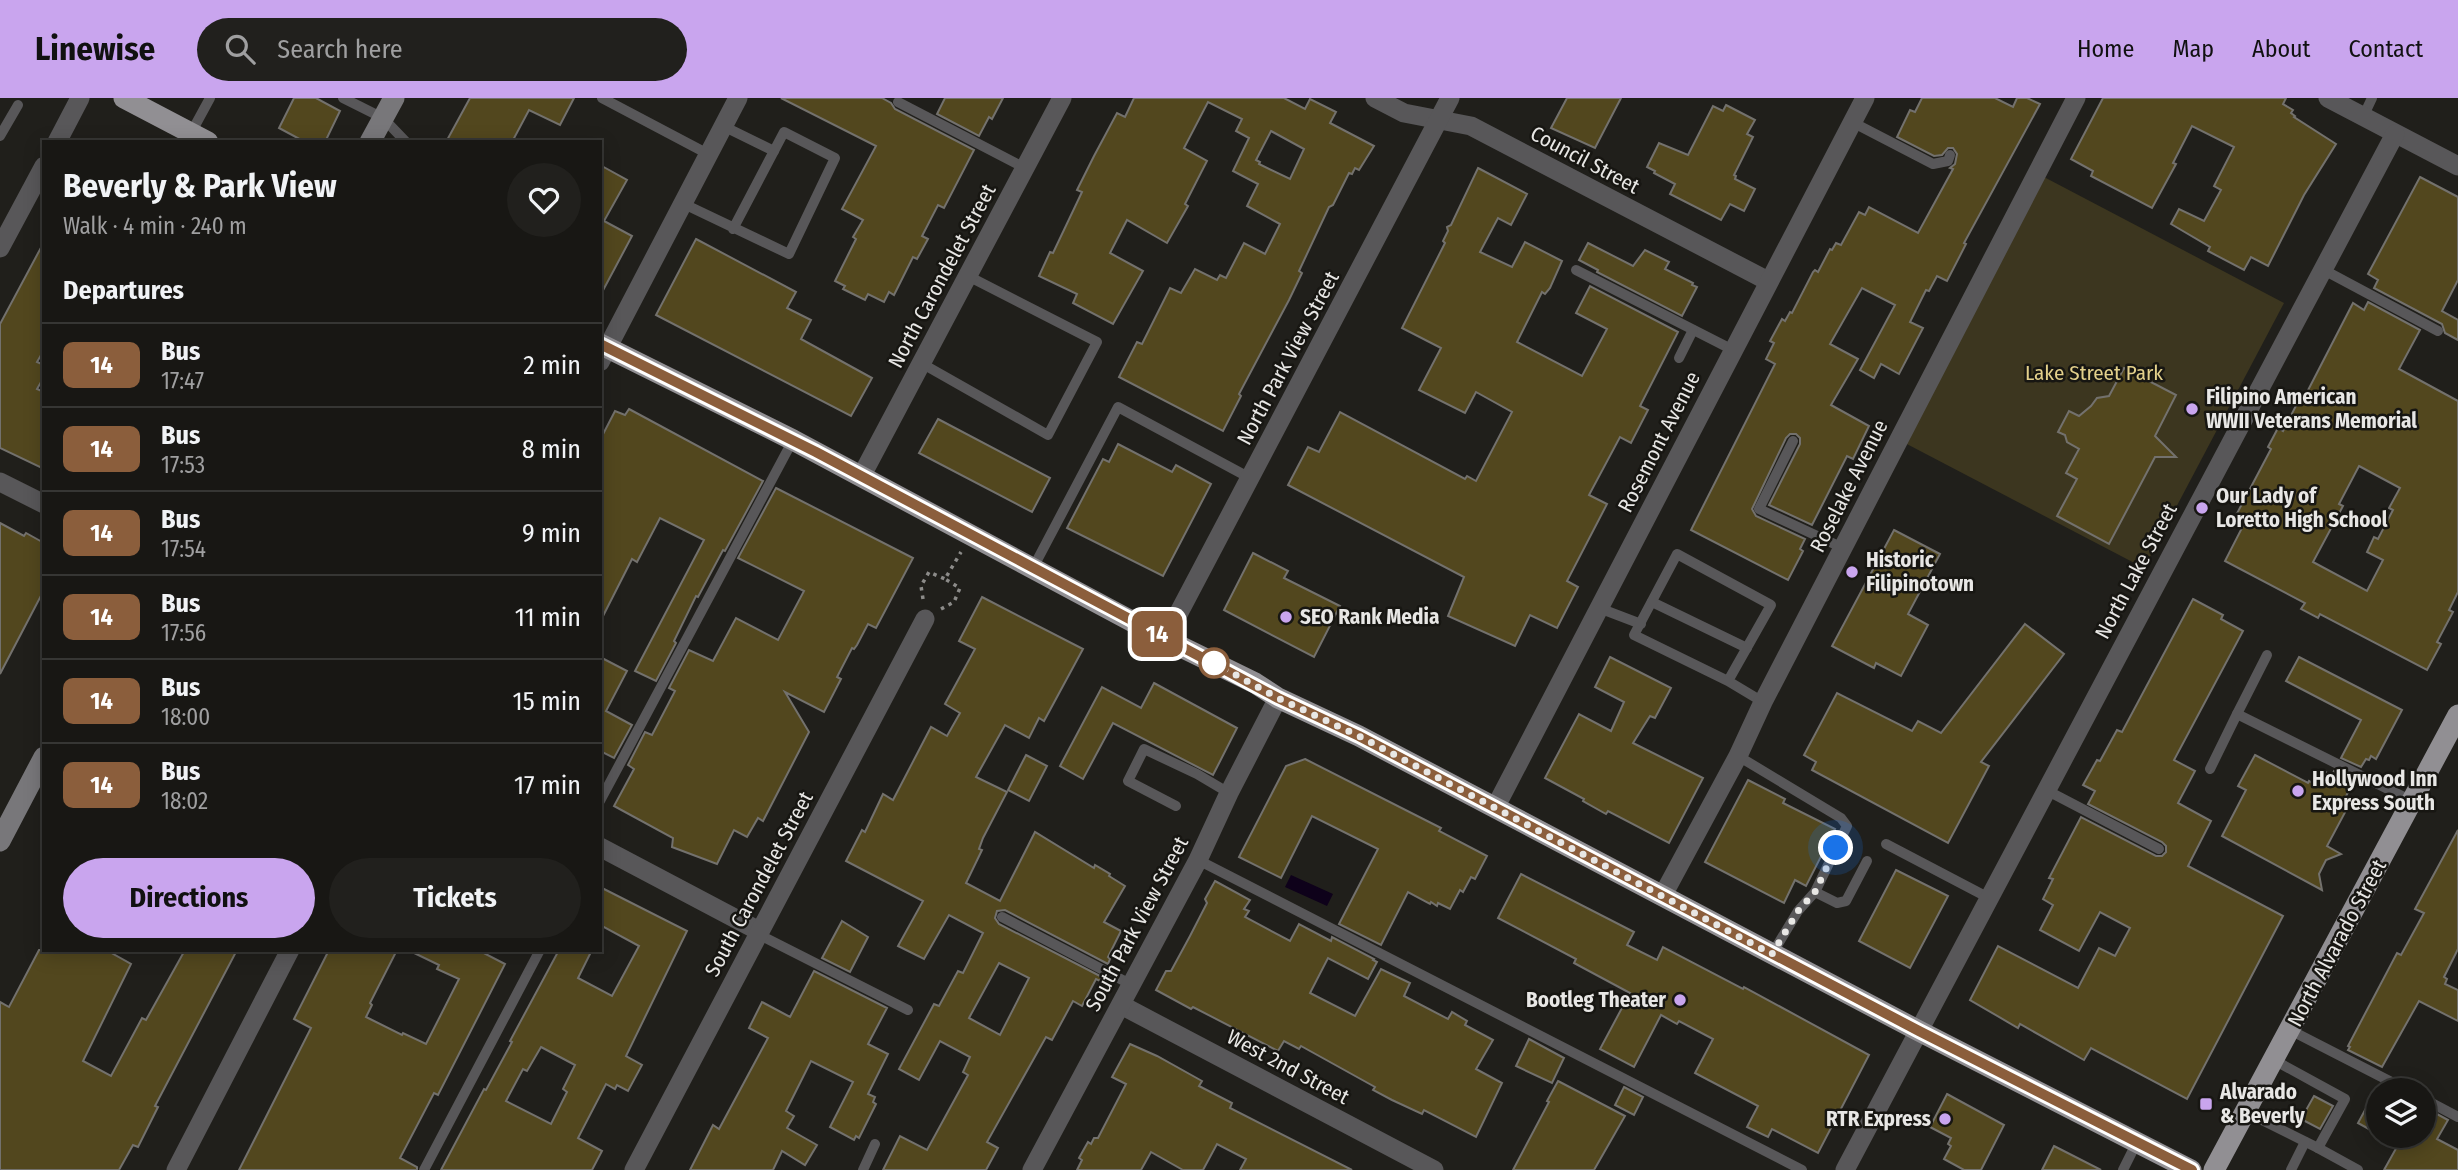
<!DOCTYPE html>
<meta charset="utf-8">
<style>
:root{--surface:#181714;--page:#21201d;--text:#f1f3f6;--muted:#9f9fa0;--line:#363634;--accent:#c9a5ee}
body{margin:0;font-family:"Fira Sans Condensed",sans-serif;background:var(--page);color:var(--text);height:100vh;display:flex;flex-direction:column;font-size:26px;white-space:nowrap}
*{box-sizing:border-box;margin:0}
p{font-size:23px;color:var(--muted)}
.icon{flex:none;width:38px;height:38px;fill:none;stroke:currentColor;stroke-width:2;stroke-linecap:round;stroke-linejoin:round}
.map{position:relative;flex:1;overflow:hidden}
.drawer{position:absolute;left:42px;top:42px;width:560px;height:812px;display:flex;flex-direction:column;background:var(--surface);border-radius:0px;box-shadow:0 4px 18px #0003,0 0 0 2px var(--line)}
.drawer>*{flex:none}
.badge{padding:0 14px;border-radius:10px;font-size:24px;line-height:46px}
.controls{position:absolute;left:2366px;top:980px;display:grid;gap:14px}
.controls a{display:grid;place-items:center;width:70px;height:70px;border-radius:50%;background:var(--surface);box-shadow:0 4px 18px #0003,0 0 0 2px var(--line);font-size:35px}
.you{position:absolute;width:35px;height:35px;margin:-18px;border:5px solid #fff;border-radius:50%;background:#1a73e8;box-shadow:0 0 0 10px #1a73e833}
.map>.badge{position:absolute;translate:-50% -50%;box-shadow:0 0 0 4px #fff}
h2{padding:0 21px;font-size:26px;line-height:63px}
.round{display:grid;place-items:center;flex:none;width:74px;height:74px;border-radius:37px;background:var(--page)}
.headline{display:flex;align-items:center;justify-content:space-between;height:119px;padding:0 21px}
h1{font-size:33px;font-weight:700;line-height:52px}
.cta{display:flex;gap:14px;margin-top:auto;padding:14px 21px}
.cta a{flex:1;height:80px;border-radius:42px;background:var(--accent);color:#111;font-size:28px;font-weight:700;line-height:80px;text-align:center}
.cta a+a{background:var(--page);color:var(--text)}
ul{padding:0;list-style:none}
li{display:flex;align-items:center;gap:21px;height:84px;padding:0 21px;border-top:2px solid var(--line)}
li div{flex:1}
li b{display:block;font-size:26px}
li em{font-style:normal}
li .badge{min-width:77px;font-weight:700;text-align:center}
header{display:flex;align-items:center;gap:42px;box-sizing:border-box;height:98px;padding:0 35px;background:var(--accent);color:#111}
header strong{font-size:33px}
nav{display:flex;gap:38px;margin-inline-start:auto;font-size:24px}
.search{width:490px;height:63px;background:var(--page);display:flex;align-items:center;gap:18px;box-sizing:border-box;padding:0 24px;border-radius:38px;color:var(--muted);font-size:26px}
.map>svg:first-child{display:block}
.green{fill:#3c361f}
.water{fill:#0e011a}
.building{fill:#52471e;stroke:#73716d;stroke-width:2;fill-rule:evenodd}
.lines{fill:none;stroke-linecap:round;stroke-linejoin:round}
.path{stroke:#8c8b89;stroke-width:3.5;stroke-dasharray:3.5 5;stroke-linecap:butt}
.lane{stroke:#585759;stroke-width:10}
.street{stroke:#585759;stroke-width:19}
.secondary{stroke:#78777a;stroke-width:21}
.primary{stroke:#918f93;stroke-width:21}
.line-casing{stroke:#fff;stroke-width:16}
.line{stroke:#8b5e3c;stroke-width:10}
.walk{stroke:#e8e7e5;stroke-width:7;stroke-dasharray:0 12.6}
.poi-dot{fill:#c9a5ee;stroke:#171612;stroke-width:2.5}
.stop-dot{fill:#fff;stroke:#8b5e3c;stroke-width:3.5}
.labels{text-anchor:middle;stroke-width:5;stroke-linejoin:round;paint-order:stroke}
.street-label{font-size:21px;fill:#e8e7e5;stroke:#171612}
.park-label{font-size:21px;fill:#e3d08b;stroke:#171612}
.poi-label{font-size:21px;font-weight:bold;fill:#e8e7e5;stroke:#171612;text-anchor:start}
</style>
<header>
<strong>Linewise</strong>
<div class="search"><svg class="icon" aria-label="search" viewBox="0 0 24 24"><circle cx="10" cy="10" r="6"/><path d="M15 15l6 6"/></svg>Search here</div>
<nav><a>Home</a><a>Map</a><a>About</a><a>Contact</a></nav>
</header>
<div class="map">
<svg width="2458" height="1072" viewBox="0 0 2458 1072">
<rect width="100%" height="100%" fill="#201f1b"/>
<polygon class="green" points="2044,79 2284,205 2144,470 1903,344"/>
<polygon class="water" points="1291,777 1333,796 1327,808 1285,789"/>
<g class="building">
<polygon points="294,0 316,0 340,13 325,44 305,44 279,30"/>
<polygon points="470,0 574,0 560,27 529,12 512,44 446,44"/>
<polygon points="781,0 882,0 891,5 895,11 974,52 944,110 938,107 922,138 928,141 917,161 913,159 894,197 889,194 884,204 868,196 865,202 843,191 845,188 835,183 856,141 853,139 863,122 842,111 876,48"/>
<polygon points="945,0 1003,0 992,21 989,19 979,38 937,16"/>
<path d="M1134,0h150l21,11 5,-10 26,13 -6,11 44,23 -15,24 -4,-2 -3,6 -3,-1 -16,32 -4,2 -30,64 3,2 -13,27 -50,94 2,2 -18,35 -104,-54 18,-35 5,2 28,-56 11,5 14,-24 22,11 3,-5 6,3 18,-35 21,11 15,-30 -33,-18 11,-22 -25,-13 16,-33 -13,-7 6,-12 -34,-17 -24,46 23,13 -22,43 3,2 -21,37 -40,-23 -17,33 33,18 -30,53 -40,-21 4,-9 -38,-18 11,-24 3,1 29,-61 -5,-2 17,-34 23,-43 8,4zM1271,33l33,18 -14,30 -31,-15 1,-2 -4,-2z"/>
<polygon points="1567,0 1621,0 1595,50 1551,30"/>
<polygon points="1922,0 1995,0 2013,9 2017,0 2027,0 2040,6 1964,145 1966,146 1947,183 1937,178 1929,193 1926,192 1910,224 1923,230 1899,276 1881,266 1874,280 1860,272 1895,207 1862,190 1830,246 1858,261 1831,307 1869,328 1853,361 1847,358 1812,427 1769,407 1800,346 1800,340 1796,336 1790,336 1786,340 1752,411 1756,418 1805,441 1800,451 1803,453 1788,482 1691,432 1775,266 1766,261 1774,245 1770,243 1782,221 1785,223 1790,214 1792,215 1813,174 1815,172 1818,174 1830,151 1832,152 1836,145 1841,147 1859,114 1865,117 1869,109 1918,135 1953,71 1950,70 1955,66 1957,56 1953,50 1948,50 1942,57 1934,58 1897,39 1910,12 1915,14"/>
<polygon points="2103,0 2286,0 2283,6 2293,12 2291,15 2295,18 2294,19 2336,46 2304,97 2268,168 2251,159 2244,172 2208,153 2210,149 2171,126 2179,111 2204,123 2221,92 2214,88 2234,49 2192,28 2173,65 2176,66 2152,110 2091,78 2093,73 2071,61"/>
<polygon points="1726,7 1755,22 1747,36 1753,39 1734,77 1736,78 1735,81 1755,91 1744,113 1730,106 1721,122 1670,96 1675,86 1654,75 1655,73 1647,69 1659,45 1688,57 1713,8 1723,13"/>
<polygon points="600,67 627,82 604,123 632,138 600,198"/>
<polygon points="1478,70 1527,96 1511,127 1498,120 1480,154 1512,169 1525,144 1562,163 1550,190 1545,196 1542,194 1517,244 1582,278 1607,231 1576,215 1590,188 1678,234 1640,308 1648,312 1631,345 1620,339 1589,397 1607,406 1567,483 1578,489 1557,530 1530,517 1515,548 1448,518 1464,479 1288,387 1308,349 1319,354 1340,314 1465,381 1467,378 1476,383 1512,314 1476,294 1465,315 1419,292 1441,250 1402,230 1445,145 1443,143 1448,133 1447,129 1451,127"/>
<polygon points="2420,79 2458,99 2458,182 2442,213 2458,222 2458,242 2445,235 2442,226 2374,190 2378,182 2368,176"/>
<polygon points="696,141 796,194 787,210 811,222 801,241 872,280 851,318 656,217"/>
<polygon points="44,144 44,252 37,264 44,267 44,279 37,291 44,294 44,371 0,350 0,226"/>
<polygon points="1588,145 1633,168 1645,152 1669,164 1665,171 1693,185 1692,187 1697,189 1682,218 1597,174 1598,172 1579,162"/>
<path d="M2368,204l52,28 -21,39 59,32v191l-9,18 4,2 -16,30 4,2 -14,26 -107,-56 -2,4 -17,-9 4,-6 -80,-42 18,-35 -10,-5 38,-72 -3,-2 10,-19 5,3 18,-35 3,2 49,-95 11,7zM2359,368l41,22 -11,20 4,2 -15,29 -4,-2 -7,15 16,8 -16,31 -54,-29 30,-56 -4,-2z"/>
<polygon points="2124,270 2176,297 2155,338 2176,359 2155,359 2109,446 2057,418 2077,381 2066,375 2079,351 2067,344 2065,337 2058,334 2069,313 2079,318 2091,308 2097,300 2109,298"/>
<polygon points="629,311 763,383 725,453 723,452 698,499 696,498 674,543 676,545 656,583 635,573 704,442 660,420 637,464 632,461 600,524 600,342 615,313 625,317"/>
<polygon points="938,321 1050,380 1032,414 919,355"/>
<polygon points="1118,346 1172,374 1176,367 1211,386 1163,478 1067,430 1103,361 1109,364"/>
<polygon points="776,390 913,460 876,530 868,526 857,547 854,551 852,550 837,579 841,581 824,614 785,594 809,634 763,723 758,720 747,739 734,732 717,766 672,749 673,740 614,708 634,671 628,667 645,634 652,637 675,593 669,590 689,552 713,563 736,520 778,542 804,493 738,460"/>
<polygon points="0,425 24,438 26,435 44,445 44,492 0,576"/>
<polygon points="1894,432 1940,456 1908,516 1928,527 1901,578 1876,565 1874,570 1832,548"/>
<polygon points="1253,455 1288,473 1284,480 1340,508 1314,559 1224,512"/>
<path d="M982,499l101,52 -39,72 -5,-3 -10,20 -24,-13 -29,52 31,15 -24,46 -4,11 3,1 -16,33 34,18 35,-69 59,36 1,-3 15,9 -1,2 16,10 -21,36 17,9 -13,26 2,2 -2,5 -103,-54 -8,1 -2,7 4,6 103,53 -2,4 -4,-2 -14,27 -9,-5 -21,39 -6,-3 -59,105 11,6 -12,22h-103l17,-34 27,14 41,-75 -5,-3 7,-15 -30,-16 -21,39 -20,-11 35,-65 5,2 19,-35 5,2 20,-40 -34,-18 -25,44 -26,-13 25,-45 -77,-40 16,-31 3,2 18,-38 10,6 38,-73 16,9 13,-23 -15,-9 30,-55 -16,-8zM999,865l30,15 -29,57 -31,-17z"/>
<polygon points="2193,501 2223,517 2221,521 2243,533 2174,662 2195,673 2178,705 2211,723 2188,768 2283,818 2187,1001 2091,950 2084,962 2020,926 2018,930 1970,902 1998,848 2078,890 2099,850 2115,858 2130,830 2100,814 2079,853 2040,832 2053,807 2043,801 2053,781 2049,780 2081,719 2156,758 2162,758 2166,754 2166,748 2162,744 2088,706 2095,693 2083,687 2097,662 2100,663 2117,632 2122,634"/>
<polygon points="2025,526 2064,556 1981,664 1989,668 1948,745 1812,672 1816,664 1804,657 1837,595 1912,633 1918,623 1941,635"/>
<polygon points="600,559 627,573 606,613 632,627 614,660 600,653"/>
<polygon points="1610,559 1671,590 1655,620 1650,618 1633,645 1703,680 1669,745 1608,713 1606,716 1583,703 1584,701 1545,680 1579,616 1611,633 1624,604 1595,589"/>
<polygon points="2299,559 2402,612 2376,661 2371,658 2369,662 2366,661 2361,669 2341,660 2361,622 2286,583"/>
<polygon points="1154,585 1237,630 1213,677 1113,625 1083,681 1060,668 1102,589 1141,610"/>
<polygon points="1026,657 1047,668 1029,703 1008,692"/>
<polygon points="2255,657 2308,685 2309,683 2316,687 2323,673 2332,677 2334,673 2354,683 2344,702 2350,705 2327,748 2341,756 2326,762 2319,776 2322,792 2222,738 2246,692 2238,688"/>
<polygon points="1305,661 1441,730 1439,733 1487,758 1475,781 1471,779 1463,794 1460,792 1450,811 1438,805 1437,808 1431,804 1430,806 1408,794 1381,847 1339,826 1378,751 1312,718 1281,780 1239,759 1286,668"/>
<polygon points="1748,682 1785,701 1783,705 1835,731 1806,788 1795,782 1784,805 1705,764"/>
<polygon points="2458,732 2458,851 2444,879 2447,881 2445,886 2458,892 2458,923 2419,903 2382,969 2348,952 2350,949 2348,948 2397,855 2401,857 2424,815 2415,811"/>
<polygon points="1896,772 1948,798 1910,870 1859,843"/>
<polygon points="1521,776 1634,834 1627,847 1657,862 1663,849 1743,891 1744,889 1869,957 1818,1055 1772,1031 1768,1039 1747,1029 1758,1008 1695,975 1713,941 1679,923 1677,926 1661,917 1634,969 1600,951 1630,895 1574,865 1576,861 1498,820"/>
<polygon points="1215,783 1250,802 1244,811 1249,813 1245,819 1290,843 1299,826 1331,843 1332,839 1374,861 1373,862 1377,864 1368,881 1328,860 1310,895 1355,918 1381,871 1410,885 1404,898 1448,921 1452,914 1467,923 1465,927 1493,942 1476,971 1502,985 1476,1039 1424,1012 1422,1016 1392,1002 1373,992 1375,989 1301,948 1299,951 1284,943 1278,953 1193,909 1191,911 1156,892 1166,873 1171,873 1190,838 1207,805 1205,801"/>
<path d="M600,789l87,44 -61,125 16,9 -14,26 -11,-6 -2,4 -9,-5 -28,54 24,13 -10,19h-151l43,-81 2,1 26,-48 -2,-1 49,-91h33l-14,28 34,18 27,-50 -39,-21zM541,949l34,18 -12,24 4,3 -16,32 -45,-23 17,-32 4,2z"/>
<polygon points="842,823 868,839 850,874 822,860"/>
<polygon points="39,852 106,852 131,866 83,963 111,978 142,920 146,922 185,852 237,852 155,1008 158,1009 138,1049 133,1047 119,1072 0,1072 0,904 9,909"/>
<polygon points="329,852 397,852 370,905 372,907 366,919 402,937 403,935 426,946 459,881 437,871 439,867 408,852 478,852 505,866 438,997 434,995 400,1060 417,1069 417,1072 239,1072 311,930 294,921"/>
<polygon points="814,873 887,910 868,946 888,956 868,996 875,999 873,1004 876,1006 859,1040 856,1038 854,1042 830,1029 853,984 811,963 786,1013 794,1018 787,1030 817,1047 805,1067 782,1053 773,1072 690,1072 713,1027 719,1031 768,940 749,930 762,904 790,919"/>
<polygon points="1529,941 1564,960 1552,985 1516,968"/>
<polygon points="1130,946 1157,958 1202,983 1199,988 1232,1005 1230,1010 1352,1072 1240,1072 1246,1061 1217,1046 1203,1072 1183,1072 1151,1054 1141,1072 1077,1072 1082,1062 1079,1060 1088,1044 1091,1046 1094,1040 1098,1040 1126,986 1112,979"/>
<polygon points="1558,983 1625,1018 1594,1072 1513,1072 1549,1004 1547,1003"/>
<polygon points="2378,988 2378,1036 2358,1025"/>
<polygon points="1624,989 1643,999 1634,1017 1615,1007"/>
<polygon points="1947,996 2004,1027 1981,1072 1964,1072 1944,1061 1951,1048 1948,1046 1951,1040 1930,1029"/>
<polygon points="2314,998 2333,1008 2320,1031 2301,1021"/>
<polygon points="2424,1009 2448,1022 2437,1041 2458,1052 2458,1072 2384,1072 2403,1038 2424,1038"/>
<polygon points="2054,1048 2101,1072 2042,1072"/>
</g>
<g class="lines">
<g class="path">
<polyline points="923,501 921,488 929,474 945,481"/>
<polyline points="941,511 954,504 960,490 945,481 961,454"/>
</g>
<g class="lane">
<polyline points="343,0 383,20 406,44"/>
<polyline points="602,0 708,56"/>
<polyline points="898,4 1025,70"/>
<polyline points="2363,19 2372,0"/>
<polyline points="1852,24 1933,66 1948,63 1950,57"/>
<polyline points="723,28 774,53"/>
<polyline points="191,35 210,0"/>
<polyline points="0,38 18,7"/>
<polyline points="684,106 789,156 835,60 784,34 733,131"/>
<polyline points="2322,171 2438,233"/>
<polyline points="1576,172 1733,252"/>
<polyline points="1679,260 1693,232"/>
<polyline points="921,265 1048,337 1097,244 968,178"/>
<polyline points="1793,343 1759,411 1843,450"/>
<polyline points="1033,470 1118,309 1250,380"/>
<polyline points="1652,504 1747,550"/>
<polyline points="1599,510 1641,526"/>
<polyline points="1728,583 1771,507 1677,456 1634,537 1728,583 1763,604"/>
<polyline points="2237,616 2267,557"/>
<polyline points="1738,658 1841,720 1847,728 1815,794 1798,813 1772,856"/>
<polyline points="2210,671 2237,616 2412,703"/>
<polyline points="2046,692 2159,751"/>
<polyline points="600,703 793,342"/>
<polyline points="1176,708 1128,683 1144,651 1197,676 1229,695"/>
<polyline points="1886,746 1989,800"/>
<polyline points="1198,762 1802,1072"/>
<polyline points="1815,794 1837,805 1846,803 1867,763"/>
<polyline points="1002,819 1132,887"/>
<polyline points="758,836 908,912"/>
<polyline points="2290,932 2407,992"/>
<polyline points="2274,962 2345,1001 2318,1050 2358,1072"/>
<polyline points="2424,1001 2458,1019"/>
<polyline points="2246,1014 2318,1050"/>
<polyline points="424,1072 540,852"/>
<polyline points="863,1072 875,1046"/>
<polyline points="2123,1072 2137,1044"/>
<polyline points="2291,1072 2305,1044"/>
</g>
<g class="street">
<polyline points="1375,0 1404,15 1471,28 1768,183"/>
<polyline points="2328,0 2458,68"/>
<polyline points="57,44 80,0"/>
<polyline points="0,150 44,68"/>
<polyline points="600,264 738,0"/>
<polyline points="862,377 1062,0"/>
<polyline points="0,384 44,406"/>
<polyline points="1165,541 1450,0"/>
<polyline points="1495,710 1865,0"/>
<polyline points="600,749 759,833"/>
<polyline points="1663,797 1738,658 1763,604 2076,0"/>
<polyline points="1121,907 1434,1072"/>
<polyline points="176,1072 290,852"/>
<polyline points="634,1072 925,521"/>
<polyline points="1032,1072 1198,762 1229,695 1278,600"/>
<polyline points="1845,1072 2395,36"/>
</g>
<g class="secondary">
<polyline points="370,44 394,0"/>
<polyline points="0,743 44,659"/>
</g>
<g class="primary">
<polyline points="124,0 208,44"/>
<polyline points="600,246 793,342 1165,541 1255,585 1278,600 1359,638 1919,933 2191,1072"/>
<polyline points="2214,1072 2458,617"/>
</g>
</g>
<g class="lines">
<g class="line-casing">
<polyline id="line" points="600,246 816,354 1278,600 1359,638 1919,933 2192,1072"/>
</g>
<use href="#line" class="line"/>
<polyline class="walk" points="1214,565 1278,600 1359,638 1772,856 1798,813 1815,794 1836,750"/>
</g>
<g class="poi-dot">
<circle cx="2192" cy="311" r="7"/>
<circle cx="2202" cy="410" r="7"/>
<circle cx="1852" cy="474" r="7"/>
<circle cx="1286" cy="519" r="7"/>
<circle cx="2298" cy="693" r="7"/>
<circle cx="1680" cy="902" r="7"/>
<rect x="2199" y="999" width="14" height="14" rx="3.5"/>
<circle cx="1945" cy="1021" r="7"/>
</g>
<circle class="stop-dot" cx="1214" cy="565" r="14"/>
<g class="labels">
<g class="street-label">
<text transform="translate(1585 62) rotate(28)" y="7">Council Street</text>
<text transform="translate(942 178) rotate(-62)" y="7">North Carondelet Street</text>
<text transform="translate(1288 260) rotate(-62)" y="7">North Park View Street</text>
<text transform="translate(1659 344) rotate(-63)" y="7">Rosemont Avenue</text>
<text transform="translate(1849 388) rotate(-63)" y="7">Roselake Avenue</text>
<text transform="translate(2136 473) rotate(-62)" y="7">North Lake Street</text>
<text transform="translate(759 786) rotate(-62)" y="7">South Carondelet Street</text>
<text transform="translate(1137 826) rotate(-62)" y="7">South Park View Street</text>
<text transform="translate(2337 845) rotate(-62)" y="7">North Alvarado Street</text>
<text transform="translate(1288 969) rotate(28)" y="7">West 2nd Street</text>
</g>
<g class="park-label">
<text x="2094" y="282">Lake Street Park</text>
</g>
<g class="poi-label">
<text x="2206" y="306">Filipino American<tspan x="2206" dy="24">WWII Veterans Memorial</tspan></text>
<text x="2216" y="405">Our Lady of<tspan x="2216" dy="24">Loretto High School</tspan></text>
<text x="1866" y="469">Historic<tspan x="1866" dy="24">Filipinotown</tspan></text>
<text x="1300" y="526">SEO Rank Media</text>
<text x="2312" y="688">Hollywood Inn<tspan x="2312" dy="24">Express South</tspan></text>
<text x="1666" y="909" text-anchor="end">Bootleg Theater</text>
<text x="2220" y="1001">Alvarado<tspan x="2220" dy="24">&amp; Beverly</tspan></text>
<text x="1931" y="1028" text-anchor="end">RTR Express</text>
</g>
</g>
</svg>
<div class="controls">
<a><svg class="icon" aria-label="layers" viewBox="0 0 24 24"><path d="M12 4l9 5-9 5-9-5zM3 14l9 5 9-5"/></svg></a>
</div>
<div class="you" style="left:1836px;top:750px"></div>
<b class="badge" style="left:1157px;top:536px;background:#8b5e3c;color:#fff">14</b>
<section class="drawer">
<div class="headline"><div><h1>Beverly &amp; Park View</h1><p>Walk · 4 min · 240 m</p></div><a class="round"><svg class="icon" aria-label="heart" viewBox="0 0 24 24"><path d="M12 20l-8-8c-3-5 5-10 8-4 3-6 11-1 8 4z"/></svg></a></div>
<h2>Departures</h2>
<ul>
<li><span class="badge" style="background:#8b5e3c;color:#fff">14</span><div><b>Bus</b><p>17:47</p></div><em>2 min</em></li>
<li><span class="badge" style="background:#8b5e3c;color:#fff">14</span><div><b>Bus</b><p>17:53</p></div><em>8 min</em></li>
<li><span class="badge" style="background:#8b5e3c;color:#fff">14</span><div><b>Bus</b><p>17:54</p></div><em>9 min</em></li>
<li><span class="badge" style="background:#8b5e3c;color:#fff">14</span><div><b>Bus</b><p>17:56</p></div><em>11 min</em></li>
<li><span class="badge" style="background:#8b5e3c;color:#fff">14</span><div><b>Bus</b><p>18:00</p></div><em>15 min</em></li>
<li><span class="badge" style="background:#8b5e3c;color:#fff">14</span><div><b>Bus</b><p>18:02</p></div><em>17 min</em></li>
</ul>
<div class="cta"><a>Directions</a><a>Tickets</a></div>
</section>
</div>
